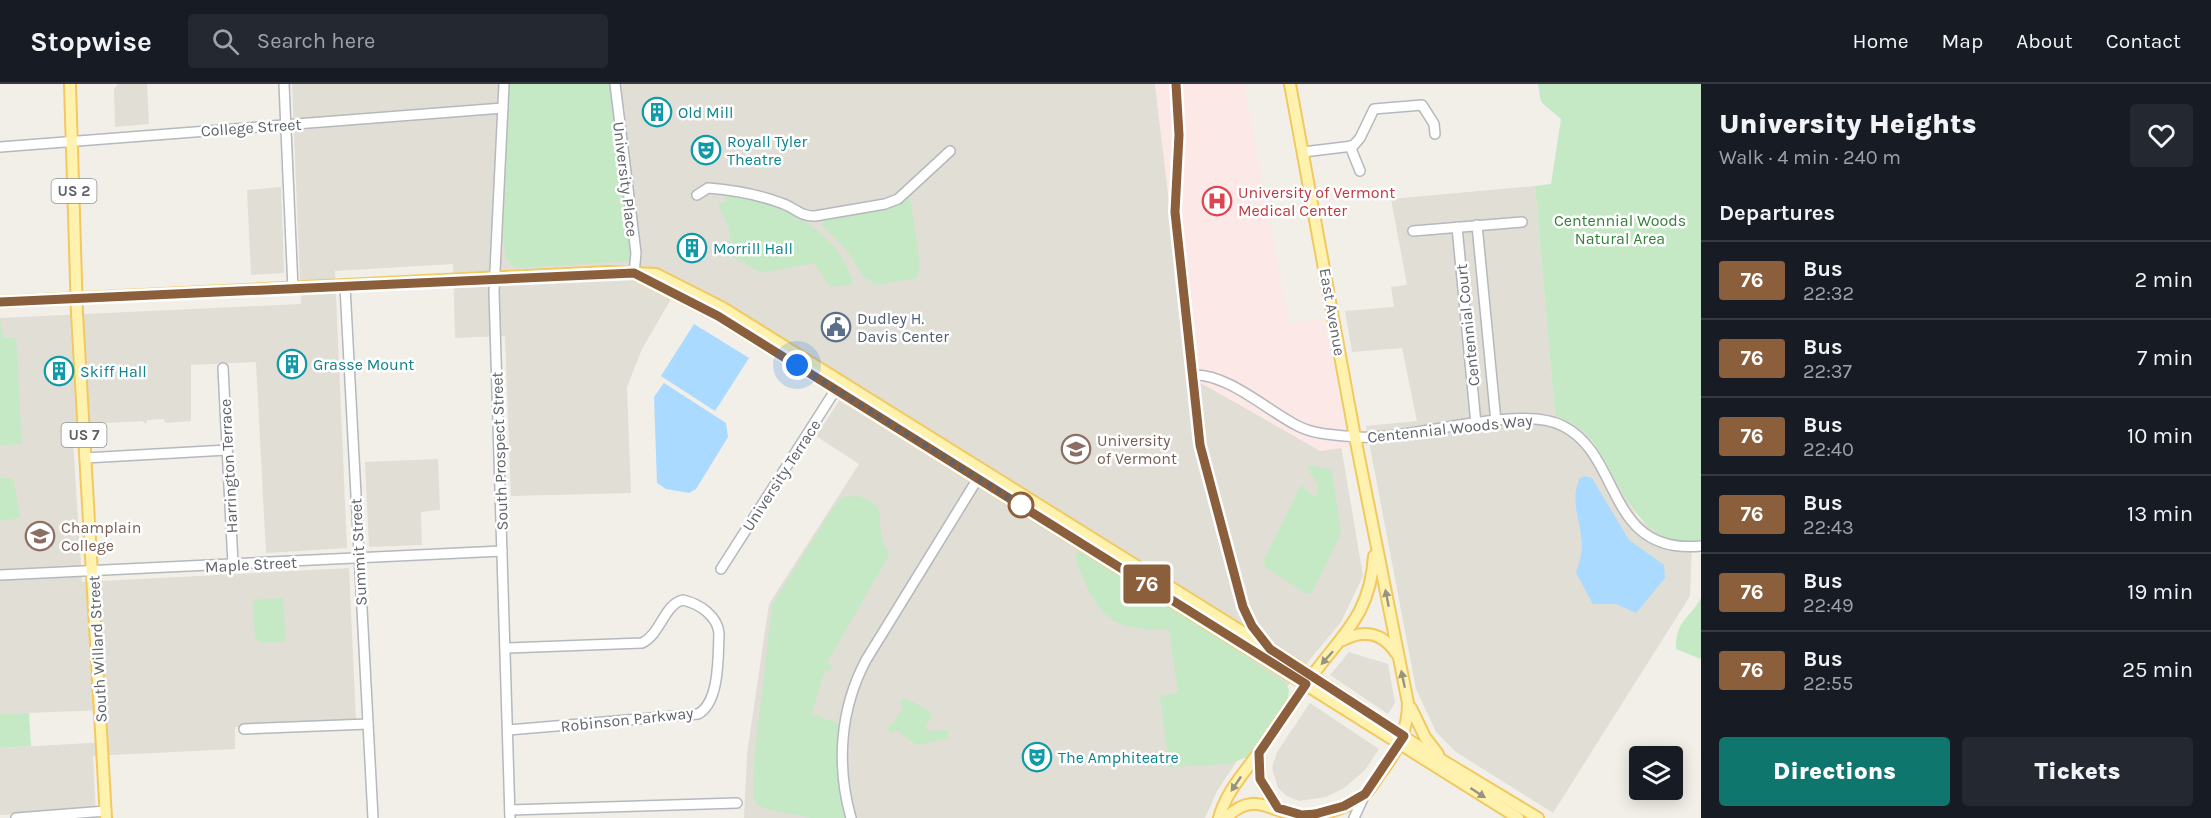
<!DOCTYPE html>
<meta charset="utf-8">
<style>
:root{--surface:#171b24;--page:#242831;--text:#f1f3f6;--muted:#9ea1a6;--line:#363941;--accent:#0f766e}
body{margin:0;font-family:Karla,sans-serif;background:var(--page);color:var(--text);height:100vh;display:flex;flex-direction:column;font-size:22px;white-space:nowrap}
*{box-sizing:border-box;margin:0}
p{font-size:20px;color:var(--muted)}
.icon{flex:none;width:33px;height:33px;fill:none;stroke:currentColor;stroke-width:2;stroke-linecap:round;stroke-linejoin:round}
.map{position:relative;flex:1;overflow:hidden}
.side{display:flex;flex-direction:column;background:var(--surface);width:510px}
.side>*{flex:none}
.badge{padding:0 12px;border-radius:4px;font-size:21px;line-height:39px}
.controls{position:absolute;left:1629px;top:662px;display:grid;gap:12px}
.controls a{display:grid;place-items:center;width:54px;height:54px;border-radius:6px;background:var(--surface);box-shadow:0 3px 15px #0003;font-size:30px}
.you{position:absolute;width:30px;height:30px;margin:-15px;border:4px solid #fff;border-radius:50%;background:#1a73e8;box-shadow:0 0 0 9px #1a73e833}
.map>.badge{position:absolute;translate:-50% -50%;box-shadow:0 0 0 3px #fff}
h2{padding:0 18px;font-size:22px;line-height:54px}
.round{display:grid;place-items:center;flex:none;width:63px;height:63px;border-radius:6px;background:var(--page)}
.headline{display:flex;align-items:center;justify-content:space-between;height:102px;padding:0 18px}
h1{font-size:28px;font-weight:800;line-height:45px}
.primary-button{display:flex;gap:12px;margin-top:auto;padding:12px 18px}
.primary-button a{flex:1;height:69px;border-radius:6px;background:var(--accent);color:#fff;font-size:24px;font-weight:800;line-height:69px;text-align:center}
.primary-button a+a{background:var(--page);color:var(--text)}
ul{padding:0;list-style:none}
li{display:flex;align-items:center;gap:18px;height:78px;padding:0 18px;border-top:2px solid var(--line)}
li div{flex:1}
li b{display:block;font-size:22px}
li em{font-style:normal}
li .badge{min-width:66px;font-weight:700;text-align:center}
header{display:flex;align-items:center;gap:36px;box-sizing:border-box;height:84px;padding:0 30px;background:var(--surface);border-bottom:2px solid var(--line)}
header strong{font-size:28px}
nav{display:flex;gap:33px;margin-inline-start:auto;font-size:21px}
.search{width:420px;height:54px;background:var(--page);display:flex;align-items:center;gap:15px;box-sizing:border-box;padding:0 21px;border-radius:6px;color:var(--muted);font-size:22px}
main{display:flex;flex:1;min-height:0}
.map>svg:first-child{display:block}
.education{fill:#e1ded6}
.medical{fill:#fce8e6}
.green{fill:#c5e8c5}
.water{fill:#aadaff}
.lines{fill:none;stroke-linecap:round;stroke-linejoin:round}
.minor-casing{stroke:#b5b8bc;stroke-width:12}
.major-casing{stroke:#f2c960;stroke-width:14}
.minor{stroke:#fff;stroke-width:9}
.major{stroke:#fff2af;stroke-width:10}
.oneway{fill:#979581}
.line-casing{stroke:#fff;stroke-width:14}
.line{stroke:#8b5e3c;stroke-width:9}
.walk{stroke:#5f6368;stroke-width:6;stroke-dasharray:0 10.8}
.stop-dot{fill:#fff;stroke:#8b5e3c;stroke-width:3}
.labels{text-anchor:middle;stroke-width:5;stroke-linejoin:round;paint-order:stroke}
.shield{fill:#fff;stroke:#8f9295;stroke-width:1.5}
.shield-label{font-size:15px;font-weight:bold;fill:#5f6368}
.culture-label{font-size:16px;fill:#0d838f;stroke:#fff;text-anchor:start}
.street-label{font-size:16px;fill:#5f6368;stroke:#fff}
.health-label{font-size:16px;fill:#be3a42;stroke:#fff;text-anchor:start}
.park-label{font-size:16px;fill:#348238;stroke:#fff}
.service-label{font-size:16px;fill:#4e5e75;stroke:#fff;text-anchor:start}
.education-label{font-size:16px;fill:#785e54;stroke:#fff;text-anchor:start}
</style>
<header>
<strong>Stopwise</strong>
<div class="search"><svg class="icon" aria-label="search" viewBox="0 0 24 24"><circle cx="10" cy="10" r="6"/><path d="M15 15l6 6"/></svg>Search here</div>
<nav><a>Home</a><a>Map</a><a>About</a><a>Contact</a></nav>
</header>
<main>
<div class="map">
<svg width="1701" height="734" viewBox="0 0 1701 734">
<rect width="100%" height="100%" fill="#f1efe8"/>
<g class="education">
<polygon points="118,0 147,0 149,40 115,43 114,5"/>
<polygon points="292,0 1155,0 1190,292 1320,367 1341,362 1363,492 1341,538 1283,608 1217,707 1205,734 744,734 747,670 769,520 859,380 816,352 852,297 724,217 682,196 642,265 627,303 631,409 511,412 505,252 455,254 453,180 335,187 347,464 266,469 256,278 191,281 191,337 165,339 164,335 147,336 146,340 142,337 72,341 82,498 349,484 356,636 235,643 235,665 93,672 96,734 36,734 35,729 0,731 0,664 108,658 106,626 0,630 0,234 301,220"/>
<polygon points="1535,102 1555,331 1572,338 1589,352 1638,434 1659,449 1692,458 1690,512 1553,729 1456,668 1436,648 1416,605 1366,342 1417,337 1402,264 1352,268 1345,227 1394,223 1391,203 1407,201 1391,115"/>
<polygon points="281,103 284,189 251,191 247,106"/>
<polygon points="438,375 440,426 421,428 422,461 369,463 365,378"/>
<polygon points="1349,568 1388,580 1395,619 1388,630 1330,591"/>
<polygon points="1310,619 1379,665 1365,686 1344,704 1326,713 1299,717 1287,712 1278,704 1272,684 1277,668"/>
</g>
<polygon class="medical" points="1155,0 1244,0 1289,240 1324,234 1349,363 1321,367 1190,293"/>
<g class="green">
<polygon points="509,0 611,0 632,167 630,177 521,184 514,182 506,175 503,153"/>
<path d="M1538,0h163v456c-62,14 -83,-65 -111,-102 -9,-11 -22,-17 -35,-23l-20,-229 16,-2 10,-65 -20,-17z"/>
<path d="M740,110c49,16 98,36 113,90l-22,3 -17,-24 -52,10 -31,-17 -2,-27 -11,-25 9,-2 -3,-6z"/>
<path d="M910,113l10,67 -3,14 -43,7 -3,-5 -7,-2 -15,-25 -28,-30c26,-18 62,-10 89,-26z"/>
<polygon points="0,235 3,254 16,254 22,360 0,361"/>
<polygon points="1309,381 1332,386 1341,449 1312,509 1307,510 1265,483 1264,476 1301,401 1313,412 1317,412 1318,401 1308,385"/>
<polygon points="0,394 10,394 14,397 20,434 0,437"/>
<path d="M856,412c33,8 20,22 27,46 1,4 4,8 6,13l-62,108 5,3 -2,5 -5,-2 -13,45 27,10v65l6,29h-34l-45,-9 -10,-5 -3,-7 1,-36 18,-156 62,-99 9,-9z"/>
<path d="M1078,467l111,67 95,64 5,7 -1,10 -41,58 -19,7 -59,3 -9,-71 18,-3 -9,-64c-60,3 -70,-14 -92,-65l-1,-8z"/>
<polygon points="283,514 286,558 261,559 255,553 253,516"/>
<path d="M1701,514v61l-25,-10c0,-30 13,-29 25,-51z"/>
<polygon points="903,613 930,627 931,635 926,639 926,643 929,647 948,646 948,655 917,661 896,646 893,650 887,647 903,624 900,619"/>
<polygon points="29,629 31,662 0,664 0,630"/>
</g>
<g class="water">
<polygon points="694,240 749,274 715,327 661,292"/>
<polygon points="664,299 726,339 728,353 696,405 689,409 666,405 657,399 654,313"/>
<path d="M1585,392l7,2 37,62 35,25 1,13 -29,35 -20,-9h-23l-17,-31c3,-10 6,-18 6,-29 -1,-22 -13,-45 -2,-66z"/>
</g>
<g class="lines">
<g class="minor-casing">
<g id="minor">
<polyline points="284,0 293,205"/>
<polyline points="504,0 494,208 510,734"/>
<polyline points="615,0 636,169 634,189"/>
<polyline points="1176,0 1179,51 1175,128 1200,361 1243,523 1252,542 1266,561"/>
<polyline points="1350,62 1360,87"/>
<polyline points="0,63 503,24"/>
<polyline points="1303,68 1353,62 1360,54 1374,25 1422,21 1434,40 1435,50"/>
<path d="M697,111l11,-7c25,2 49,6 73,15 13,4 20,14 34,13l70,-12 13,-5 52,-48"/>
<polyline points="1477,141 1496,338"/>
<polyline points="1457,143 1476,340"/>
<polyline points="1413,147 1522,138"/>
<polyline points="345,202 373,734"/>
<polyline points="223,284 233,480"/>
<path d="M1193,291c34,-2 75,36 105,51 17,9 40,9 58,11 55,4 162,-34 207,-11 60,30 42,129 138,120"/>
<polyline points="85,374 227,366"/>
<polyline points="721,485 838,302"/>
<polyline points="0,491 502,467"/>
<path d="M505,564l137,-5c19,-9 22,-39 41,-43 17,4 34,16 36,33 -1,23 1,69 -21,81l-190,16"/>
<polyline points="244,645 368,640"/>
<polyline points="510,726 737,719"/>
<polyline points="16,734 106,727"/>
<path d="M851,734c-15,-53 -11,-109 15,-158l114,-185"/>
<polyline points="1354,734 1365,710"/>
</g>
</g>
<g class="major-casing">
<g id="major">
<polyline points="70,0 77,229 106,734"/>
<polyline points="637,191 718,232 1518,734"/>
<polyline points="0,218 609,188 656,190 723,224 1297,582 1412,658 1538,734"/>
<path d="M1343,556c21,-11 40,-7 53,13"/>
<polyline points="1411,624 1425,653 1438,670"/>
<polyline points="1259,669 1260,695 1277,724"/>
<path d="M1219,734c7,-26 25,-45 40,-66 18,-25 35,-52 53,-76 32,-44 58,-61 62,-120"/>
<path d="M1226,734c29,-30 46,-3 76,-3 20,1 50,-8 64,-22 7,-7 11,-16 17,-23 15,-21 25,-40 25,-67l-53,-266 -65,-353"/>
</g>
</g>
<use href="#minor" class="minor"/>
<use href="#major" class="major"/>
</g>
<defs><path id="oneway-solid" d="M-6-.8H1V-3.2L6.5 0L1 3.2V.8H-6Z" transform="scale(1.5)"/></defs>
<g class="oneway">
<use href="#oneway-solid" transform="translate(1387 514) rotate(-101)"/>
<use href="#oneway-solid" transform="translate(1327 574) rotate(132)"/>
<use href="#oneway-solid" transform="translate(1403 595) rotate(-102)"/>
<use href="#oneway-solid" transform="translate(1236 700) rotate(124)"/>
<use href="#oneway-solid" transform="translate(1478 709) rotate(33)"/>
</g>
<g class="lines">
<g class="line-casing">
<polyline id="line" points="0,218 634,189 718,232 1306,600 1259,669 1260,695 1278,724 1302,731 1315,730 1344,722 1365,710 1404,652 1270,565 1252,542 1243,523 1200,361 1175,128 1179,51 1176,0"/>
</g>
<use href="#line" class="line"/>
<polyline class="walk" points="797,281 1021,421"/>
</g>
<defs>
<g id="building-ring" transform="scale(1.5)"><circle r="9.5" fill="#fff" stroke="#0f9aa8" stroke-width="1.5"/><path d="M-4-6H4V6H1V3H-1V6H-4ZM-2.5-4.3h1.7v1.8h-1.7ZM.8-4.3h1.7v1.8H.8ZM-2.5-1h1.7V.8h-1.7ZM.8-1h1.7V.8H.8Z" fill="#0f9aa8"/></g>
<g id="theatre-ring" transform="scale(1.5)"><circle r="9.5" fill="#fff" stroke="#0f9aa8" stroke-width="1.5"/><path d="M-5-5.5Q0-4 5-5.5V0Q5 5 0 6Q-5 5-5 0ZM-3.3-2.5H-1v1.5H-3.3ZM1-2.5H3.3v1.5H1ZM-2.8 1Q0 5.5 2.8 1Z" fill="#0f9aa8"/></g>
<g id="hospital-ring" transform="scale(1.5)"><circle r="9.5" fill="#fff" stroke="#e0444e" stroke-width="1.5"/><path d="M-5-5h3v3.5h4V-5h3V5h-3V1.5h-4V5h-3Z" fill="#e0444e"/></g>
<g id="civic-ring" transform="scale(1.5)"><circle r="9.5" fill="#fff" stroke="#5c6f8a" stroke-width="1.5"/><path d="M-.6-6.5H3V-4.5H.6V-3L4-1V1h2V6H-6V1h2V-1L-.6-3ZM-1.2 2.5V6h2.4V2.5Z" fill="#5c6f8a"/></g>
<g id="university-ring" transform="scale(1.5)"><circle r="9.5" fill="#fff" stroke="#8d6e63" stroke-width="1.5"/><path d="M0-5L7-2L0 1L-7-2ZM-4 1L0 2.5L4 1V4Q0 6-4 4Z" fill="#8d6e63"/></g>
</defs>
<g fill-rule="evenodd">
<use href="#building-ring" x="657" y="28"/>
<use href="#theatre-ring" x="706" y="66"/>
<use href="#hospital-ring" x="1217" y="117"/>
<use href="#building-ring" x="692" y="164"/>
<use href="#civic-ring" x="836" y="243"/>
<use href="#building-ring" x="292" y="280"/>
<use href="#building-ring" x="59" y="287"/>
<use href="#university-ring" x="1076" y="365"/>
<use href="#university-ring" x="40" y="452"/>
<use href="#theatre-ring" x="1037" y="673"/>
</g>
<circle class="stop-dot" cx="1021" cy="421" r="12"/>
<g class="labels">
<g class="shield">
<rect x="51.5" y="95" width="45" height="24" rx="4.5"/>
<rect x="61.5" y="339" width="45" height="24" rx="4.5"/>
</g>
<g class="shield-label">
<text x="74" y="112">US 2</text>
<text x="84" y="356">US 7</text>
</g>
<g class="culture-label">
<text x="678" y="34">Old Mill</text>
<text x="727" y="63">Royall Tyler<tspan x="727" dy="18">Theatre</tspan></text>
<text x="713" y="170">Morrill Hall</text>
<text x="313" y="286">Grasse Mount</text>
<text x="80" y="293">Skiff Hall</text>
<text x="1058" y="679">The Amphiteatre</text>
</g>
<g class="street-label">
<text transform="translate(251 43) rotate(-4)" y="6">College Street</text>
<text transform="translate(626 95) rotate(83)" y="6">University Place</text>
<text transform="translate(1333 228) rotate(80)" y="6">East Avenue</text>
<text transform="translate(1467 241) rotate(-96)" y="6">Centennial Court</text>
<text transform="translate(1450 344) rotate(-6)" y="6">Centennial Woods Way</text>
<text transform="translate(499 367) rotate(-92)" y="6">South Prospect Street</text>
<text transform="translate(228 382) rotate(-93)" y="6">Harrington Terrace</text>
<text transform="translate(781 391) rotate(-57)" y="6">University Terrace</text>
<text transform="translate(358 468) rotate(-93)" y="6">Summit Street</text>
<text transform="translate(251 480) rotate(-3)" y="6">Maple Street</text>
<text transform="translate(97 565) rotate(-93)" y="6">South Willard Street</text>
<text transform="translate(627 635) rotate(-6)" y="6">Robinson Parkway</text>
</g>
<g class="health-label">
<text x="1238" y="114">University of Vermont<tspan x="1238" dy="18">Medical Center</tspan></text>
</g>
<g class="park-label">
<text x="1620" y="142">Centennial Woods<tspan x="1620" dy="18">Natural Area</tspan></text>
</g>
<g class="service-label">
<text x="857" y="240">Dudley H.<tspan x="857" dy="18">Davis Center</tspan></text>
</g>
<g class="education-label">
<text x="1097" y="362">University<tspan x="1097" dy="18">of Vermont</tspan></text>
<text x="61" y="449">Champlain<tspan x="61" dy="18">College</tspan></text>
</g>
</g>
</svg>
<div class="controls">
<a><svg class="icon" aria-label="layers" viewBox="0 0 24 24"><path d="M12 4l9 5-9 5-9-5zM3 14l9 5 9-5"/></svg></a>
</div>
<div class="you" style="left:797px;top:281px"></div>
<b class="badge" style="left:1147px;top:500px;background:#8b5e3c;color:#fff">76</b>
</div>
<section class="side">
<div class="headline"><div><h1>University Heights</h1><p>Walk · 4 min · 240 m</p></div><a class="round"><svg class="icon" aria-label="heart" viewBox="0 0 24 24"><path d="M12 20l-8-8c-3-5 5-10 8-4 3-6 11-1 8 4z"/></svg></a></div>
<h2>Departures</h2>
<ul>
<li><span class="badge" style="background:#8b5e3c;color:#fff">76</span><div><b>Bus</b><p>22:32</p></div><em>2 min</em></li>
<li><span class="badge" style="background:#8b5e3c;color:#fff">76</span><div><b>Bus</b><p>22:37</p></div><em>7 min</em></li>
<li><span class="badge" style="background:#8b5e3c;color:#fff">76</span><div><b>Bus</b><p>22:40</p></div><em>10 min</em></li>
<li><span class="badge" style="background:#8b5e3c;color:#fff">76</span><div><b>Bus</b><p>22:43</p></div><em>13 min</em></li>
<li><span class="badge" style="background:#8b5e3c;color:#fff">76</span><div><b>Bus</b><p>22:49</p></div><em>19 min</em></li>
<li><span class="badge" style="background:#8b5e3c;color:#fff">76</span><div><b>Bus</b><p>22:55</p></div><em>25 min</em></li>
</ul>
<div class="primary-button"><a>Directions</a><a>Tickets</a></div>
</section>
</main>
